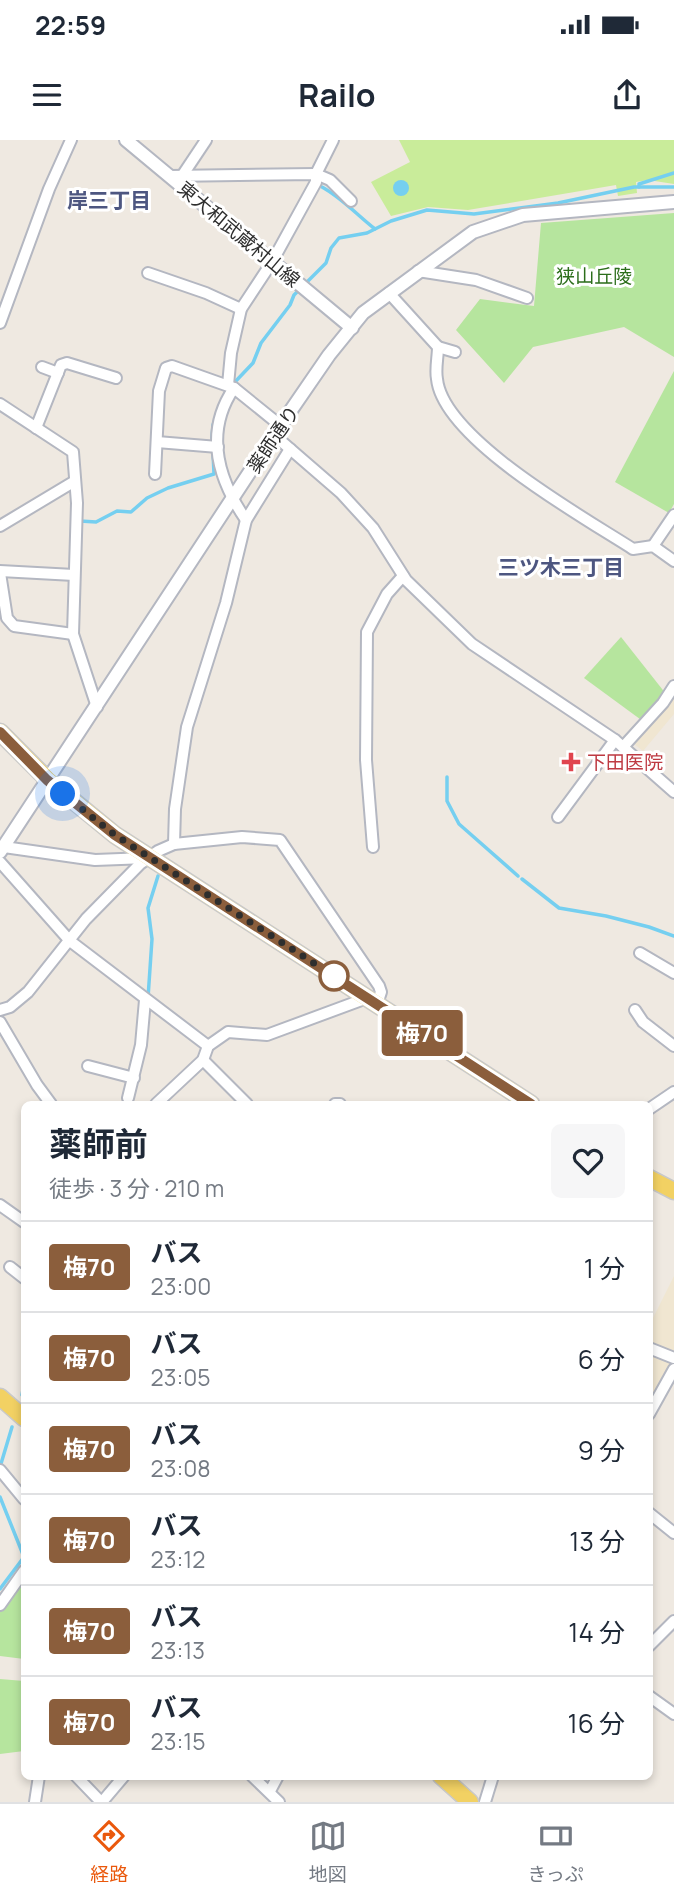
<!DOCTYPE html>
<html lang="ja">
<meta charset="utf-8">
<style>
:root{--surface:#fff;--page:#f6f6f7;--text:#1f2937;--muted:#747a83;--line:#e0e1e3;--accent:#ea580c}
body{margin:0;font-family:Manrope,"Noto Sans JP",sans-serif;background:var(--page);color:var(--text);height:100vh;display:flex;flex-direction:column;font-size:26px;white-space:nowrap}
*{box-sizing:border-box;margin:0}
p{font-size:23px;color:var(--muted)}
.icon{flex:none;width:38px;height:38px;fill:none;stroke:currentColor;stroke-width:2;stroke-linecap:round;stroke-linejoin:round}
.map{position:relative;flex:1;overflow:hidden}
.details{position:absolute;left:21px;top:961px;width:632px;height:679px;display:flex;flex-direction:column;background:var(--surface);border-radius:10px;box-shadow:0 4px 10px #0003}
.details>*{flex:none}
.badge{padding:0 14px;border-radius:5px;font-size:24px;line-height:46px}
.you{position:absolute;width:35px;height:35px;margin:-18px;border:5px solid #fff;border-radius:50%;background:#1a73e8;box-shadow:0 0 0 10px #1a73e833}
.map>.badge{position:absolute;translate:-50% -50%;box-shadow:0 0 0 4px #fff}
.round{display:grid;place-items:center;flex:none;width:74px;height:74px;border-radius:10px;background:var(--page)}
.head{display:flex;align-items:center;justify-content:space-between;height:119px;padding:0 28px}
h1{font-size:33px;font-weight:700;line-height:52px}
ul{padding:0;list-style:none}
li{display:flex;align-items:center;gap:21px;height:91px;padding:0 28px;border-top:2px solid var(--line)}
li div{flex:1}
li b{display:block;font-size:26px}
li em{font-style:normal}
li .badge{min-width:77px;font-weight:700;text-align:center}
.status{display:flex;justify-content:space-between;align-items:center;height:49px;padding:0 35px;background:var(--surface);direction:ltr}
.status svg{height:19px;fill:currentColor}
header{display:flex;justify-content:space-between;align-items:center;height:91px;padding:0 28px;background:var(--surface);font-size:32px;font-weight:700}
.tabs{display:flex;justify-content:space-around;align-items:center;height:98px;border-top:2px solid var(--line);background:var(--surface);font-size:19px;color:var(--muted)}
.tabs a{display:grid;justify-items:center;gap:4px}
.tabs .selected{color:var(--accent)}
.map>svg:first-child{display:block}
.education{fill:#f0e6d1}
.green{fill:#b6e59e}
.pitch{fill:#c9ec9a}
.water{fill:#75cff0}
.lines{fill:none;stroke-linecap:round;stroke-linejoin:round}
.stream{stroke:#75cff0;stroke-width:3.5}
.minor-casing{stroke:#b4b7c1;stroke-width:14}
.tertiary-casing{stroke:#b4b7c1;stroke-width:16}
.primary-casing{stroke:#c9c9c9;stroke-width:19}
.minor{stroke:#fff;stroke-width:10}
.tertiary{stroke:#fff;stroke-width:12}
.primary{stroke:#f2d163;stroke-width:16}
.line-casing{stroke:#fff;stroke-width:16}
.line{stroke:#8b5e3c;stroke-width:10}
.walk{stroke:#2e2e2e;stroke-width:7;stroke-dasharray:0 12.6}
.health-dot{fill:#e0444e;stroke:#fff;stroke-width:2.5}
.stop-dot{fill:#fff;stroke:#8b5e3c;stroke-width:3.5}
.labels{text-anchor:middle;stroke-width:6;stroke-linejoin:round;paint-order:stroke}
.street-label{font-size:19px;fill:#2e2e2e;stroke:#fff}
.park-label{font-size:19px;fill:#2c6e1b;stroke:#fff}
.health-label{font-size:19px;fill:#be3a42;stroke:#fff;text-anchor:start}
.neighbourhood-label{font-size:21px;font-weight:bold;fill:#4d5680;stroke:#fff}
</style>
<div class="status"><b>22:59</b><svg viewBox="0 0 49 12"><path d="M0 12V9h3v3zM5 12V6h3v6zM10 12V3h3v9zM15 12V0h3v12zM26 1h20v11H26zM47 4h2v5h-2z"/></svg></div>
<header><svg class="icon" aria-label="menu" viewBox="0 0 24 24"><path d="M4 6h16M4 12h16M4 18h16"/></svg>Railo<svg class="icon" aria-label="share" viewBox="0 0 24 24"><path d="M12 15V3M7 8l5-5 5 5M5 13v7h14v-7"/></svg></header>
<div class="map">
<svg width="674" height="1662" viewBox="0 0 674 1662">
<rect width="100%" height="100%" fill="#efe9e1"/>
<g class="education">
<polygon points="674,549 674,574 643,611 633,603"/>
<polygon points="674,1136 674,1213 649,1205 649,1186"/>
<polygon points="649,1213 672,1224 649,1266"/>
</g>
<g class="green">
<polygon points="674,73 674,217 624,187 533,207 504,243 456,190 480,159 534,166 541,83"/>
<polygon points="674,231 674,364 669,373 615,342"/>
<polygon points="621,497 666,554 644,582 584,538"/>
<polygon points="24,1439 24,1519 0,1516 0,1471"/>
<polygon points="0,1539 24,1541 24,1611 0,1614"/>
</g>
<polygon class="pitch" points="399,0 674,0 674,44 648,40 636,42 637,53 618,56 616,45 468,70 428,67 391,76 371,42 410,22"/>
<circle class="water" cx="401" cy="48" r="8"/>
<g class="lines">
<g class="stream">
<path d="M322,47c20,11 35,28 53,42"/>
<polyline points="639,47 639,44 674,33"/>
<polyline points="233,244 253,223 261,203 290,165 294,155 326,123 331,108 339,98 367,93 391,81 427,70 474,74 558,63 634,47 674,47"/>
<polyline points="212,298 213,285 220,265"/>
<polyline points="80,381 96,382 117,371 131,372 147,358 168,348 214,334 213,312"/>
<polyline points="447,637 447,661 459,684 518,736"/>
<polyline points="522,739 559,768 606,776 649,787 674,796"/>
<polyline points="148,858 152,799 148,768 158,736"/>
<polyline points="22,1255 24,1244"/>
<polyline points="0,1327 12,1287"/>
<polyline points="0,1357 24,1417 0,1449"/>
</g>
<g class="minor-casing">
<g id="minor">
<polyline points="169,36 316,34 330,40 351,61"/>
<polyline points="182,36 206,0"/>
<polyline points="418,131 476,140 527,158"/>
<polyline points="148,133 206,153 241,169"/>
<path d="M389,153l49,54c0,10 -3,22 -1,32 6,60 148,139 196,170l20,-3 21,15"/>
<polyline points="0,183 49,49 71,0"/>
<polyline points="438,207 455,212"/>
<polyline points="42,227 58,233"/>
<polyline points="228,245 231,213 241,169 272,122 316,42 316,34 333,0"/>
<path d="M234,248c-30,44 -16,91 12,132"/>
<polyline points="0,264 73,312 77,363 73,494 97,567"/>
<polyline points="36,288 61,225 67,223 116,238"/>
<polyline points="274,295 341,353 373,388 406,440 472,504 615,600 674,652"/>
<polyline points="157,302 218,307"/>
<polyline points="155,334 159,251 166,228 172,226 234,248 281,286"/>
<polyline points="0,386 75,341"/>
<polyline points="653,406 674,375"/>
<polyline points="0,431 74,435"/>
<polyline points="0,433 7,478 14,486 73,494"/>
<polyline points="623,607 663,563 674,546"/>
<polyline points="558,677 615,600"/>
<polyline points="174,704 175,669 187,587 226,463 246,380 290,309"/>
<polyline points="4,707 95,720 147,718"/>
<polyline points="373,707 366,620 367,492 387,454 403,436"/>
<polyline points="0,722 70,801 208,906"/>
<polyline points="640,813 674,833"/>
<polyline points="0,870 10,867 28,852 86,779 140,724 158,711 174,704 242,697 280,700 379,846 381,852 377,864"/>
<polyline points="635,870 643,882 674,906"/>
<polyline points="0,882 37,945 51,964"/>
<polyline points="203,920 247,964"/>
<polyline points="88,926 134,938"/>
<polyline points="128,958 141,905 145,860"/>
<polyline points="156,964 203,920 208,906 228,892 267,895 367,858"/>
<polyline points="335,964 340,964"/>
<polyline points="649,969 674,952"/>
<polyline points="0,1065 24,1082"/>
<polyline points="10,1127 24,1138"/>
<polyline points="649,1208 674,1218"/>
<polyline points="649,1274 674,1229"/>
<polyline points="0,1330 24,1359"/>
<polyline points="649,1373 674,1393"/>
<polyline points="0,1465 24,1431"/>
<polyline points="649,1506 674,1481"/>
<polyline points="649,1556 674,1574"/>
<polyline points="76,1636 101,1662"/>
<polyline points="252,1636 279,1662"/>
<polyline points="270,1651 278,1636"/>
<polyline points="35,1662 39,1636"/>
<polyline points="102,1662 124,1636"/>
<polyline points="485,1662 493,1636"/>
</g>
</g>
<g class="tertiary-casing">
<g id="tertiary">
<polyline points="126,0 352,188"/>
<polyline points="0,712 274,295 329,215 363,173 473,92 523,75 674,62"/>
</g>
</g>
<g class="primary-casing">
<g id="primary">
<polyline points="0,592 48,640 115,695 531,964"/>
<polyline points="649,1038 674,1051"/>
<polyline points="0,1257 24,1278"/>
<polyline points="441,1636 470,1662"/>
</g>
</g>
<use href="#minor" class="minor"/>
<use href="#tertiary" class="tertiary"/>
<use href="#primary" class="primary"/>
</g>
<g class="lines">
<g class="line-casing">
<polyline id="line" points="0,592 47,640 115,695 531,964"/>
</g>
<use href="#line" class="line"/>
<polyline class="walk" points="63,654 115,695 337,838 334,836"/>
</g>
<path class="health-dot" d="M567.5 611.5h7v7h7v7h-7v7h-7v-7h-7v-7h7z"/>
<circle class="stop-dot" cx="334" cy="836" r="14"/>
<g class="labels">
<g class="street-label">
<text transform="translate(239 94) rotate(40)" y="7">東大和武蔵村山線</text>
<text transform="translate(273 299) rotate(-56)" y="7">薬師通り</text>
</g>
<g class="park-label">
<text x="594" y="143">狭山丘陵</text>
</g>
<g class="health-label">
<text x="587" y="629">下田医院</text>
</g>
<g class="neighbourhood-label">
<text x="109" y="68">岸三丁目</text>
<text x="561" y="435">三ツ木三丁目</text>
</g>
</g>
</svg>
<div class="you" style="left:63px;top:654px"></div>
<b class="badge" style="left:422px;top:893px;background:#8b5e3c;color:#fff">梅70</b>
<section class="details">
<div class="head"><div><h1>薬師前</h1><p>徒歩 · 3 分 · 210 m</p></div><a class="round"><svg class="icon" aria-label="heart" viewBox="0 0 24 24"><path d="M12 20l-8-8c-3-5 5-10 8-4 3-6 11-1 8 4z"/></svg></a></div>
<ul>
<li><span class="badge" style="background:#8b5e3c;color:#fff">梅70</span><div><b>バス</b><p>23:00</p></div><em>1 分</em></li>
<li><span class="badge" style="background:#8b5e3c;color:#fff">梅70</span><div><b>バス</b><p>23:05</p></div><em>6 分</em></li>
<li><span class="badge" style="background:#8b5e3c;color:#fff">梅70</span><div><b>バス</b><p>23:08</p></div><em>9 分</em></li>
<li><span class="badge" style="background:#8b5e3c;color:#fff">梅70</span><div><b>バス</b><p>23:12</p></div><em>13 分</em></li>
<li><span class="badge" style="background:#8b5e3c;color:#fff">梅70</span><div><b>バス</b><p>23:13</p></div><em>14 分</em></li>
<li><span class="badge" style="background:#8b5e3c;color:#fff">梅70</span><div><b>バス</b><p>23:15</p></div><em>16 分</em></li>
</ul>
</section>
</div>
<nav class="tabs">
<a class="selected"><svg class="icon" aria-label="directions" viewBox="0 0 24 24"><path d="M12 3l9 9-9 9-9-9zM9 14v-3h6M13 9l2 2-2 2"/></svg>経路</a>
<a><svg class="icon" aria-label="map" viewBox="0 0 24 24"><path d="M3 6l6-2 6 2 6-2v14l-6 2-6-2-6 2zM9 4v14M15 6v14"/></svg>地図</a>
<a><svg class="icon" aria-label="tickets" viewBox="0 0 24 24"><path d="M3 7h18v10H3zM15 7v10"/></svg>きっぷ</a>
</nav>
